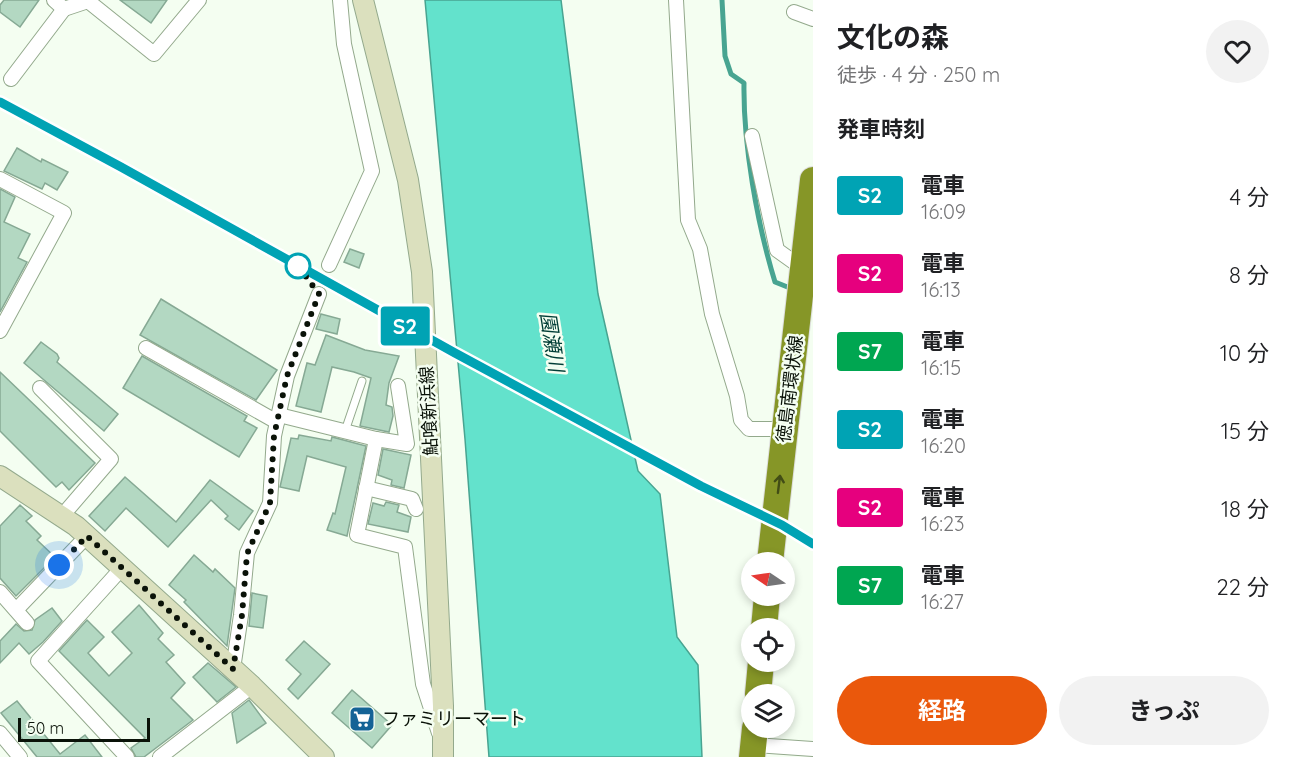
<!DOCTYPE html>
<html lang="ja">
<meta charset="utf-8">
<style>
:root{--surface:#fff;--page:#f2f2f2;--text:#202124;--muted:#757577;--accent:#ea580c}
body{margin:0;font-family:Quicksand,"Noto Sans JP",sans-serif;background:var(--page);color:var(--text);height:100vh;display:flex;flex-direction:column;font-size:22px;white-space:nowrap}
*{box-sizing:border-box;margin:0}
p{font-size:20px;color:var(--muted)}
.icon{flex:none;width:33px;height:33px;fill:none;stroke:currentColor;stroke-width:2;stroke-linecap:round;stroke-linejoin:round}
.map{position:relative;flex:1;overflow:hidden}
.panel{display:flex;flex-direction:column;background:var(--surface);width:480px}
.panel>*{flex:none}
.badge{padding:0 12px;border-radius:4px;font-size:21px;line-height:39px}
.needle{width:39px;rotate:283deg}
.tools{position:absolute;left:741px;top:552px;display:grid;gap:12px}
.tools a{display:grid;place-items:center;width:54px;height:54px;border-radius:50%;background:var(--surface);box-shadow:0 3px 9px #0003;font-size:30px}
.scale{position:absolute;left:18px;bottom:15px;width:132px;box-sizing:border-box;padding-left:6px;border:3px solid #0a1208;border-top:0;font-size:16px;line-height:21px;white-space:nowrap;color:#0a1208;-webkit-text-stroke:4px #f4fef1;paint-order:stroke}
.you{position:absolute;width:30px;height:30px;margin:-15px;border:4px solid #fff;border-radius:50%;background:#1a73e8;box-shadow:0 0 0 9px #1a73e833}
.map>.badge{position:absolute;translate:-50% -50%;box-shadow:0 0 0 3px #fff}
h2{padding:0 24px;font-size:22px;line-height:54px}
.round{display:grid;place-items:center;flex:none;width:63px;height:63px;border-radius:32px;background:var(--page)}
.head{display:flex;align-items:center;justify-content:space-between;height:102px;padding:0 24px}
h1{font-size:28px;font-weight:700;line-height:45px}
.button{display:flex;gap:12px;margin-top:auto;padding:12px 24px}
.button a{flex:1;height:69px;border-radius:36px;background:var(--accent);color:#fff;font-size:24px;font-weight:700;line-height:69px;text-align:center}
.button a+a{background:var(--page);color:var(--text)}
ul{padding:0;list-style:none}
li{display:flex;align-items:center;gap:18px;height:78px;padding:0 24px}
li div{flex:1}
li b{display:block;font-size:22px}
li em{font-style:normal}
li .badge{min-width:66px;font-weight:700;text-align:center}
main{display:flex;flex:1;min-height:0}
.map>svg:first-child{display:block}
.water{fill:#63e2cc;stroke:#48a491;stroke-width:1.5}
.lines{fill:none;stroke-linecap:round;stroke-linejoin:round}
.stream{stroke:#48a491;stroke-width:5}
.building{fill:#b3d8c2;stroke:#86a994;stroke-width:1.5}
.lane-casing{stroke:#93a98c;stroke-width:9}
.street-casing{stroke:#93a98c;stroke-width:16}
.secondary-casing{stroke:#93a98c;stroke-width:22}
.highway-casing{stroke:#dddedc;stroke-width:28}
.lane{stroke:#fff;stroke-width:7}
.street{stroke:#fff;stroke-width:14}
.secondary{stroke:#dbe0be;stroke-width:20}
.highway{stroke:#869627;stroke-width:26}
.rail{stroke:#70796e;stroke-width:4.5;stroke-dasharray:12 6;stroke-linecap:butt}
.oneway{stroke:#424d16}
.line-casing{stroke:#fff;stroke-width:14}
.line{stroke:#00a3b4;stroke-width:9}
.walk{stroke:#0a1208;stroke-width:6;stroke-dasharray:0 10.8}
.stop-dot{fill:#fff;stroke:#00a3b4;stroke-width:3}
.labels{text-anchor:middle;stroke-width:5;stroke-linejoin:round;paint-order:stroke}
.street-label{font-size:18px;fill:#0a1208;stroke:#f4fef1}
.poi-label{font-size:18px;fill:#0a1208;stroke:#f4fef1;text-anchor:start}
.water-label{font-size:20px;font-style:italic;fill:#003e36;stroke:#f4fef1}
</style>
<main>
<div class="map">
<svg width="813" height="757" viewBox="0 0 813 757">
<rect width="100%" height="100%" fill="#f4fef1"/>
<polygon class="water" points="425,0 561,0 598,294 638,471 660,494 677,637 698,665 702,757 489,757 465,439"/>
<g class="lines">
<path class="stream" d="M722,0l3,56 6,18 13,9c-1,61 13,140 31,199l20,8"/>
</g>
<g class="building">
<polygon points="4,0 39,0 20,27 0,12 0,5"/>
<polygon points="120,0 167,0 151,23"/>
<polygon points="17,148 41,162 42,159 68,172 57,190 45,183 42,189 4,171"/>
<polygon points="0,189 15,197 4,222 30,234 18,258 27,262 0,312"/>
<polygon points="350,249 364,254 359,268 344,262"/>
<polygon points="161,299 277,370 256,400 140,335"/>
<polygon points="321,314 340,319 337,334 316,329"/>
<polygon points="326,335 365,350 399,356 389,383 386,405 392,407 393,416 389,432 360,426 371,378 354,372 332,367 321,412 296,406 307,363 315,365"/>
<polygon points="41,342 57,354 59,358 57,362 118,414 104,431 24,363"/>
<polygon points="142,356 247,416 244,421 257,428 239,457 123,388"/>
<polygon points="0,372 95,463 69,490 62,482 56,487 0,431"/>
<polygon points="299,435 331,441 332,437 366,446 347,536 327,530 333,513 335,514 346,467 307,456 299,491 280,487 291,438 298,439"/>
<polygon points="383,449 411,455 404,488 391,485 392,480 378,475"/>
<polygon points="125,477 176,522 210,480 253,511 239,530 225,519 228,516 211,500 168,547 126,508 105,531 89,516"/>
<polygon points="386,502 399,505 397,512 411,517 408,532 368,524 373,503 384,506"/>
<polygon points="20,505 32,516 26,521 41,536 37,540 55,557 16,596 0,578 0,526"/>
<polygon points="194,555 213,572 215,569 235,588 227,646 184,602 186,600 169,585"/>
<polygon points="252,593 267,596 263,628 249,626"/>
<polygon points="139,605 163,633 158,639 174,655 166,662 185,683 171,698 193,720 144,757 136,757 131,748 145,738 59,651 87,620 104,637 88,653 109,676 132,653 112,632"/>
<polygon points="52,608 62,621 43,642 29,654 19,643 0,663 0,641 16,624 24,631 32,630 35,620"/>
<polygon points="304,641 330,664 298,699 288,689 301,674 286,660"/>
<polygon points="208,663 236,687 217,702 193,677"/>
<polygon points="352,690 392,725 372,748 332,713"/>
<polygon points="249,700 266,723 237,743 232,713"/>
<polygon points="17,701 60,754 85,735 102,757 37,757 1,713"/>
</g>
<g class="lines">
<g class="lane-casing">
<polyline id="lane" points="345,431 362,381"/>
</g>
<g class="street-casing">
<g id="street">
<polyline points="54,0 64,9 88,1 154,54 199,0"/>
<polyline points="676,0 688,220 700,249 712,314 737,396 741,420 749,429 786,429"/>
<polyline points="794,12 813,19"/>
<polyline points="11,79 64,9"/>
<polyline points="752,136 777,250 805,270"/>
<polyline points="0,179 64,213 0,331"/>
<polyline points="329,265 372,171 344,44 340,0"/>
<polyline points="146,348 277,422"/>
<polyline points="40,388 111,459 62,516"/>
<polyline points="279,415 376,439 357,535 405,547 423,684 439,733"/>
<polyline points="376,439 407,444 398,386"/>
<polyline points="366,488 412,499 416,509"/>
<polyline points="122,568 38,661 127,757"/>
<polyline points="0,592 27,623"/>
<polyline points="17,609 87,536"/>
<polyline points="233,669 241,615 247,553 270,503 274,436 287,376 319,294"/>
<polyline points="0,733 20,757"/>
<polyline points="753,745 813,749"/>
<polyline points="160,757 252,686"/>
</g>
</g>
<g class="secondary-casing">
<g id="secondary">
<polyline points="363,0 408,180 422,272 443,706 443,757"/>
<polyline points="0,476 76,526 252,686 324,757"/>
</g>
</g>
<g class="highway-casing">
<g id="highway">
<polyline points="770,562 813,180"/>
<polyline points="764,628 767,596"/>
<polyline points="758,694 761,662"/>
<polyline points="752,757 755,728"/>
</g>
</g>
<use href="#lane" class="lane"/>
<use href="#street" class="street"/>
<use href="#secondary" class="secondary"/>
<use href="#highway" class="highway"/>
<polyline class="rail" points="0,102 121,167 455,353 701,486 782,525 813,544"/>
</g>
<defs><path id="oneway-shaft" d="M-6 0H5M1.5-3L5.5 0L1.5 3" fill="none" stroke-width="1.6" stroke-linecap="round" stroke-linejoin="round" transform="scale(1.5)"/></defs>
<use class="oneway" href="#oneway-shaft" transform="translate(779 484) rotate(-83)"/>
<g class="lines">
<g class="line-casing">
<polyline id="line" points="0,102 121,167 455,353 701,486 782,525 813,544"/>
</g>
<use href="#line" class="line"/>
<polyline class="walk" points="59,565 87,536 233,669 242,615 247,554 270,503 274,436 287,376 319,294 298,266"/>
</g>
<defs>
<g id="supermarket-square" transform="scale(1.35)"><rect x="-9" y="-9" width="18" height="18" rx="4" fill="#146396" stroke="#f4fef1"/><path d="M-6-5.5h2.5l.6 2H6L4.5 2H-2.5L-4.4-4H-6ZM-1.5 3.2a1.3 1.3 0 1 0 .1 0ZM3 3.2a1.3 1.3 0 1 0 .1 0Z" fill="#fff"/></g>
</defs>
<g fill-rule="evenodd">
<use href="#supermarket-square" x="362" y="719"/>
</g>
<circle class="stop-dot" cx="298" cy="266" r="12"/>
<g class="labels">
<g class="street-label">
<text transform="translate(790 389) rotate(-83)" y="6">徳島南環状線</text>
<text transform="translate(429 411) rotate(-93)" y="6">鮎喰新浜線</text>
</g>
<g class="poi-label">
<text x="382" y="725">ファミリーマート</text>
</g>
<g class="water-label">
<text transform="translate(552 342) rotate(81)" y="7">園瀬川</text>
</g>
</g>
</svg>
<div class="tools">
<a><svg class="needle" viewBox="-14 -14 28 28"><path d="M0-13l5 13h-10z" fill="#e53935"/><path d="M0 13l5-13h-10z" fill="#757577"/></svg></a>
<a><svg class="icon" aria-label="locate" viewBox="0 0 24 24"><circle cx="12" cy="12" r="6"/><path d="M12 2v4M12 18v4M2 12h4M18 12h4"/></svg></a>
<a><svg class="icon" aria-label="layers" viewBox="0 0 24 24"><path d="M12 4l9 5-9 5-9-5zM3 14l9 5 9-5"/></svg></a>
</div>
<div class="scale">50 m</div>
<div class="you" style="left:59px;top:565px"></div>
<b class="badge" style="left:405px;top:326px;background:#00a3b4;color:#fff">S2</b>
</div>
<section class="panel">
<div class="head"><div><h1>文化の森</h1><p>徒歩 · 4 分 · 250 m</p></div><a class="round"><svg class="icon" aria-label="heart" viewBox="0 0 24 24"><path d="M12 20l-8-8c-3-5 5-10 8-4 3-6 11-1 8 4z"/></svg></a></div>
<h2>発車時刻</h2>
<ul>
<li><span class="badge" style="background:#00a3b4;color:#fff">S2</span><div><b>電車</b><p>16:09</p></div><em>4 分</em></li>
<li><span class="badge" style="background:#e6007e;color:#fff">S2</span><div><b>電車</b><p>16:13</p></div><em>8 分</em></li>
<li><span class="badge" style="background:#00a651;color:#fff">S7</span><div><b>電車</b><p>16:15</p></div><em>10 分</em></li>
<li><span class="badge" style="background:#00a3b4;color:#fff">S2</span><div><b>電車</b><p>16:20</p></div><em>15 分</em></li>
<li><span class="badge" style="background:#e6007e;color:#fff">S2</span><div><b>電車</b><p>16:23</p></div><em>18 分</em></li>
<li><span class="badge" style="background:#00a651;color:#fff">S7</span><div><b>電車</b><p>16:27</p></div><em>22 分</em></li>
</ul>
<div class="button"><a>経路</a><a>きっぷ</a></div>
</section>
</main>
